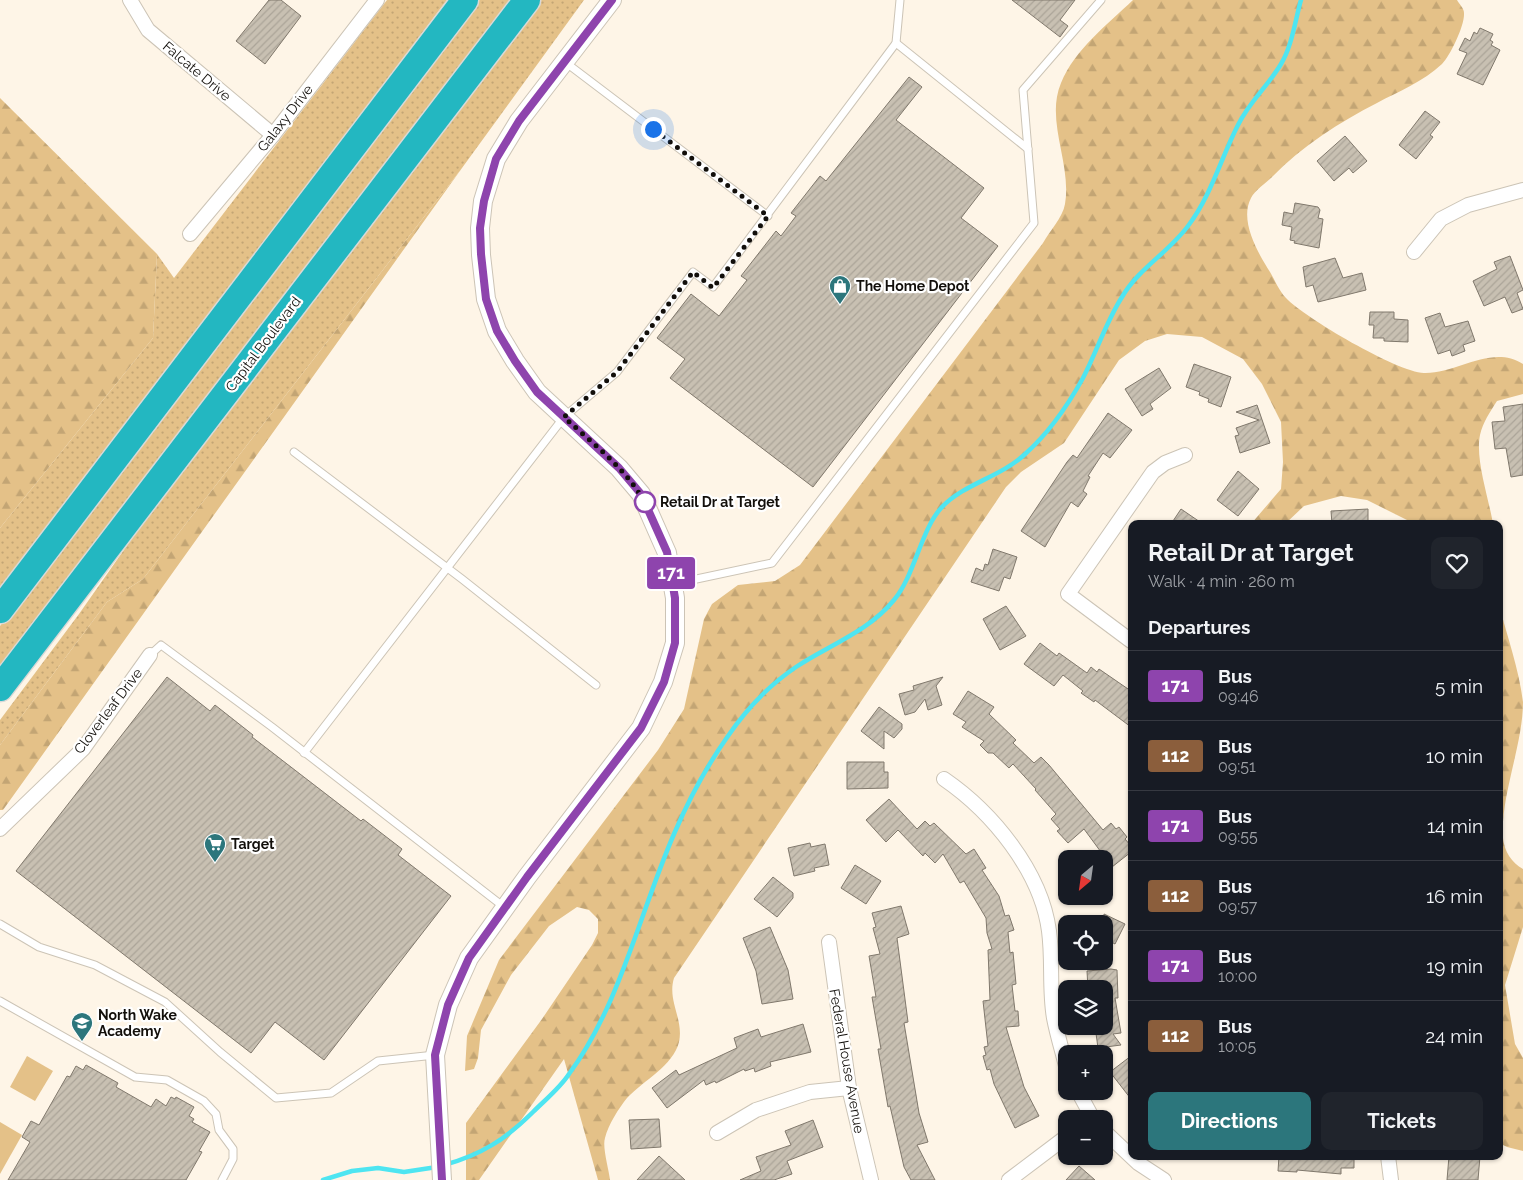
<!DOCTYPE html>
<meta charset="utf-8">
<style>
:root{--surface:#171b24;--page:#20242c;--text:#f1f3f6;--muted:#9ea1a6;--line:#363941;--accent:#2c767c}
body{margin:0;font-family:Raleway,sans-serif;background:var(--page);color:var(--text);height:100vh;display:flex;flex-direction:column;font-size:19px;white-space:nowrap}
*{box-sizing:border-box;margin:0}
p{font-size:16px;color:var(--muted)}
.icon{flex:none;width:28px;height:28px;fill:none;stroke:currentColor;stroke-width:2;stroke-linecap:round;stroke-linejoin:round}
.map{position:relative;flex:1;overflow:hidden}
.panel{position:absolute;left:1128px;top:520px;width:375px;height:640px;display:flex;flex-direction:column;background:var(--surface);border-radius:10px;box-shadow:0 1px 4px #0004}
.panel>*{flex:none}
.badge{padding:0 10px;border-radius:4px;font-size:18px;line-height:32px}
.needle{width:32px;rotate:209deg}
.tools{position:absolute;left:1058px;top:850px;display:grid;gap:10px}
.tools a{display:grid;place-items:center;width:55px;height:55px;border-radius:10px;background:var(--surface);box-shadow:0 1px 4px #0004;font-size:25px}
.you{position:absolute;width:25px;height:25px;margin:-12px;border:4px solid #fff;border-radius:50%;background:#1a73e8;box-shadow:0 0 0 8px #1a73e833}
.map>.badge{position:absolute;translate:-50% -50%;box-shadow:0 0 0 2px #fff}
h2{padding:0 20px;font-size:19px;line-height:45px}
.round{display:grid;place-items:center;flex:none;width:52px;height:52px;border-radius:10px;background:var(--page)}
.overview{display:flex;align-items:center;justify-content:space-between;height:85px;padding:0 20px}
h1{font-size:24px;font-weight:700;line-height:38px}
.cta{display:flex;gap:10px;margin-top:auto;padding:10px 20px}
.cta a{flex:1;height:58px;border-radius:10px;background:var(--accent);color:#fff;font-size:20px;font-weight:700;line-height:58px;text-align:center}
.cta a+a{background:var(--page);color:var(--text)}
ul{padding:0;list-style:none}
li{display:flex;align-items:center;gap:15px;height:70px;padding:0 20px;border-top:1px solid var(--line)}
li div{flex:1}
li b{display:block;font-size:19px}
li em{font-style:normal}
li .badge{min-width:55px;font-weight:700;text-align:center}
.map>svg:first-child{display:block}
.grass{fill:url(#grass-dots)}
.forest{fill:url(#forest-firs)}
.pitch{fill:#e4c188}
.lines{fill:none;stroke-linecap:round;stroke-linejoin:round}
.stream{stroke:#4ee5f1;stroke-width:4.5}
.building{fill:url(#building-hatch);stroke:#80786c}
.service-casing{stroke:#ccc4b6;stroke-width:9}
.minor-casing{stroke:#ccc4b6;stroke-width:16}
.tertiary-casing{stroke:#ccc4b6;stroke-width:20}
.motorway-casing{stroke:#d9d9d8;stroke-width:29}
.service{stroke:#fff;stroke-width:7}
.minor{stroke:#fff;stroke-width:14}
.tertiary{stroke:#fff;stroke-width:18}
.motorway{stroke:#23b7c1;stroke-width:26}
.line-casing{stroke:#fff;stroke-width:11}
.line{stroke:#8e44ad;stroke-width:8}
.walk{stroke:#120f0b;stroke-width:5;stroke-dasharray:0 9}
.stop-dot{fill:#fff;stroke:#8e44ad;stroke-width:2.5}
.labels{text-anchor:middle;stroke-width:4.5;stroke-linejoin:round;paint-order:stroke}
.street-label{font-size:14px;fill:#120f0b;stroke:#fff}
.poi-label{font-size:14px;font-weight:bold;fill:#120f0b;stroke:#fff;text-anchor:start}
.stop-label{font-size:14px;font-weight:bold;fill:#120f0b;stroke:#fff;text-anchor:start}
</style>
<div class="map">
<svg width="1523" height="1180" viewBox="0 0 1523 1180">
<defs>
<pattern id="grass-dots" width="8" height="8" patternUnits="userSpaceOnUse" patternTransform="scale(1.25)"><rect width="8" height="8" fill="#e4c188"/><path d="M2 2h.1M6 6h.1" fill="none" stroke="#c3a574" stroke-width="1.8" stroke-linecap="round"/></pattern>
<pattern id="forest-firs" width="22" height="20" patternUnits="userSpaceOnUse" patternTransform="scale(1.25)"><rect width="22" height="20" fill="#e4c188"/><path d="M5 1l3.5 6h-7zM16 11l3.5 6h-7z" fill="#c3a574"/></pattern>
<pattern id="building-hatch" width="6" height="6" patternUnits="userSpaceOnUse" patternTransform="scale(1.25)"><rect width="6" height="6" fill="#c8c0b2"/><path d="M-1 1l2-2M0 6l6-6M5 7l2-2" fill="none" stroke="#aba498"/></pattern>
</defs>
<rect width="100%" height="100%" fill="#fef5e7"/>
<g class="grass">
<polygon points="387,0 447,0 0,592 0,528 153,338 157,254 174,278"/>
<polygon points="479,0 514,0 0,674 0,626"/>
<polygon points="539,0 584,0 462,168 143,579 107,602 0,745 0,720 79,614 154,507"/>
</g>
<g class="forest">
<path d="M1133,0h324c2,4 7,8 7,13 1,12 -14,43 -22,51 -19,18 -43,27 -65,39 -37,19 -75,43 -105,74 -6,6 -17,13 -21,21 -12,23 7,55 19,74 5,8 9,19 16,26 19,20 111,74 138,75 33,1 67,-29 99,-9v30l-26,7c-7,11 -14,21 -17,34 -5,24 9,64 13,89h-78l-48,-24 -26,-4 -37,10 -19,18h-34l30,-35 2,-27 -2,-40 -19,-38 -19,-25 -41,-22 -35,-3 -22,7 -26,19 -55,83 -43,29 -15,15 -332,491c-7,23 10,41 5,64 -6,24 -35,38 -52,56 -8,10 -19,27 -22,40 -3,9 4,32 5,42h-12l-34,-121 -85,121h-13v-57l76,-104 50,-74 6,-12v-14l-9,-9 -12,-3 -28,19 -38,49 -30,55 -3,28 -4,11 -9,2 2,-35 32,-76 159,-210 26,-41 20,-90 8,-15 26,-19 37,-4 25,-16 243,-322c6,-11 20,-26 22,-39 7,-40 -20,-83 -4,-121 14,-34 46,-58 72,-83z"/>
<polygon points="0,98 157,254 153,338 0,528"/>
<polygon points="462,168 3,810 0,810 0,745 107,602 143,579"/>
<path d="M1499,605c8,31 20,64 24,97 0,43 -23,95 -20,136 1,13 9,25 20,31v58l-18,58 10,59 8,14v93l-16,-4 -8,-4z"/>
</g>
<g class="pitch">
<polygon points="27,1056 53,1071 35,1101 10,1087"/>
<polygon points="0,1122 22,1135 0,1174"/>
</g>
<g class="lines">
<g class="stream">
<path d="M444,1165c37,-10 62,-26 89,-53 12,-12 27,-24 36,-38 51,-69 71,-162 105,-240 15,-35 32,-67 54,-98 19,-28 40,-50 68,-69 33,-22 72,-35 98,-67 21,-25 27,-71 48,-93 22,-23 58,-30 82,-52 24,-21 44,-50 59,-77 14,-27 23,-56 39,-81 17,-29 47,-45 66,-71 23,-30 33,-68 50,-101 11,-23 30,-39 43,-61 11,-18 14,-43 20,-64"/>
<polyline points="323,1180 352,1171 378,1168 404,1172 437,1167"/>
</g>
</g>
<g class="building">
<polygon points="269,0 281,0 301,16 265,64 236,41"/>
<polygon points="1012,0 1075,0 1060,20 1068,26 1060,37"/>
<polygon points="1480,28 1493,34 1490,40 1493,42 1491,45 1500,50 1483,85 1457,74 1467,53 1459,50 1465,38 1470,41 1474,32 1477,34"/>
<polygon points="909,77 922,87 896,120 984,188 961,218 998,246 813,487 670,378 685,359 657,338 691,294 719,316 747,280 741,276 776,231 781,236 796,216 791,213 820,176 826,181"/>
<polygon points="1425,111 1440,122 1430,135 1433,137 1416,159 1399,145"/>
<polygon points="1345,136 1367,161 1353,173 1349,168 1334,181 1317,161"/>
<polygon points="1295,203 1318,207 1320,210 1318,218 1323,219 1319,248 1294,243 1295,241 1290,240 1292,227 1282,225 1284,212 1293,214"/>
<polygon points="1510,256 1523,290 1517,293 1523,309 1512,313 1505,297 1484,306 1473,281 1497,269 1494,262"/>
<polygon points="1335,258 1343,278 1362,273 1366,290 1318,302 1313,285 1306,287 1303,267"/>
<polygon points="1370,312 1394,312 1394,319 1408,320 1408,342 1384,341 1384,338 1373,338 1374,325 1369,325"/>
<polygon points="1440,313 1445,327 1468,321 1475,341 1463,345 1465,351 1452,356 1450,350 1438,354 1425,318"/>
<polygon points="1194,364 1231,377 1221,407 1208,402 1209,399 1199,395 1200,392 1186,387"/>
<polygon points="1159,368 1171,388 1150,404 1153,409 1142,416 1125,389"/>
<polygon points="1523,404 1523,475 1511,477 1506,448 1495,449 1492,422 1505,421 1503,407"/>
<polygon points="1257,405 1270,443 1240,453 1235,436 1239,435 1236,428 1259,420 1236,412"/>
<polygon points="1108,413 1132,430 1110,458 1103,453 1088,476 1090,477 1083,491 1087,494 1078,507 1071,502 1045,547 1021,531 1067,462 1073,455 1077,458"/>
<polygon points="1238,471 1259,489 1238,516 1217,500"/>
<polygon points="1181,509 1203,524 1171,524"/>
<polygon points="1368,509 1368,524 1332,524 1331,511"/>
<polygon points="993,549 1017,557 1010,579 1004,577 999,591 971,582 976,568 983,571 985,564 988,565"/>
<polygon points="1006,606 1026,636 1000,650 983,619"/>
<polygon points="1040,643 1057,656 1059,653 1087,673 1091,667 1097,672 1099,669 1131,691 1131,727 1095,700 1094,702 1081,693 1083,691 1063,675 1054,686 1024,664"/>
<polygon points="167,677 210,711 215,705 253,735 252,737 361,821 363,819 402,849 398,855 451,896 324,1060 275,1022 251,1053 16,871"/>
<polygon points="943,677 936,686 942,705 928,710 925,699 915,712 905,715 899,694 914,690 913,686"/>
<polygon points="968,691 994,707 989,714 1016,740 1013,743 1034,763 1041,757 1049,765 1103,830 1111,823 1116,829 1119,827 1127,837 1125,839 1131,846 1131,852 1112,867 1084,829 1068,843 1057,831 1060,829 1051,819 1056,814 1035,790 1036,789 1013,764 1009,768 993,753 988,753 980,745 984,741 962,727 966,722 953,714"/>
<polygon points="879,707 902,724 902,729 894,738 884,731 884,749 861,731"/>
<polygon points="847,762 884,762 884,772 888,772 888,788 847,789"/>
<polygon points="889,799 917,829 925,821 930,826 934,823 966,854 974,849 986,868 982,870 999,896 1005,916 1009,915 1014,930 1008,932 1010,953 1013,952 1016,984 1012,985 1015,1011 1018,1011 1019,1026 1006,1027 1024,1087 1039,1116 1015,1128 994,1084 990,1069 987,1070 983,1056 986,1055 984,1047 988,1046 983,1001 990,1000 988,950 992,949 987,933 986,918 964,881 960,883 943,854 935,863 925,853 923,856 898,830 886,842 866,820"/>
<polygon points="810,843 811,847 825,844 829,865 814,868 815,871 794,876 788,848"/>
<polygon points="855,865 881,881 866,904 841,888"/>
<polygon points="773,877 793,893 793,898 777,917 754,899"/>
<polygon points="901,906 909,934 897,938 908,1022 904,1023 919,1113 928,1142 917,1145 935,1180 911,1180 904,1167 890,1106 888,1107 878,1049 881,1049 872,997 876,997 869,956 880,954 873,928 876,927 872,913"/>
<polygon points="1104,914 1125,924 1115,944 1104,938"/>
<polygon points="770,927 788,970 793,999 762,1004 756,971 743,938"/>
<polygon points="1111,969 1117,970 1118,998 1115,998 1121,1033 1113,1034 1121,1045 1098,1048 1095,1026 1104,1026 1104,989 1088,989 1087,971"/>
<polygon points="803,1024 811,1052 770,1062 771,1066 755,1072 754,1068 745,1071 744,1069 716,1083 715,1081 706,1085 704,1080 667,1108 652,1088 676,1070 679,1075 737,1048 734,1038 758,1029 761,1037"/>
<polygon points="1131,1056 1131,1099 1110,1072"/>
<polygon points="86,1065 118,1083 116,1087 151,1107 156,1099 166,1106 171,1097 175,1099 176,1097 194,1107 189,1116 194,1119 192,1122 210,1132 199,1151 202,1152 186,1180 8,1180 30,1142 22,1137 31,1121 39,1125 67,1076 70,1077 76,1066 83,1070"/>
<polygon points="659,1119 661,1147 631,1149 629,1120"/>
<polygon points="813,1120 823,1147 787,1161 792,1174 774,1180 740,1180 761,1171 756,1157 791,1145 785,1131"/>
<polygon points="659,1156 685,1180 637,1180"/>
<polygon points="1279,1156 1354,1156 1354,1168 1341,1168 1341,1174 1297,1170 1297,1172 1278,1171"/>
<polygon points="1449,1156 1480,1156 1478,1180 1447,1180"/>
<polygon points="1079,1166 1095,1180 1066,1180"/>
</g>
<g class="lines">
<g class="service-casing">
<g id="service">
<polyline points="896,43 1028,149"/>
<polyline points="565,62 768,216"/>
<polyline points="294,452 462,579 596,685"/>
<polyline points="673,584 772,563 1034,223 1023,90 1101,0"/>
<polyline points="150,655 161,645 272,727 504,907"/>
<polyline points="304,753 564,417 617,372 693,272 713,287 896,43 900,0"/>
<polyline points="0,924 39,947 95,965 165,1002 220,1052 276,1098 331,1093 378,1061 435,1055"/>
<polyline points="0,1001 135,1077 167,1080 204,1101 216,1114 219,1130 233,1149 233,1159 222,1180"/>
</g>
</g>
<g class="minor-casing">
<g id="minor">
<polyline points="130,0 148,30 273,135"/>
<polyline points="190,234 273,135 377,0"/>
<polyline points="1414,252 1441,219 1468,205 1523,190"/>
<polyline points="1131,641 1068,594 1153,472 1165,463 1185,455"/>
<path d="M944,779c48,33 97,92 105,152 4,29 0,59 5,87 3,16 8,32 12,48"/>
<polyline points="0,829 83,749 150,655"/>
<polyline points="829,942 849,1088 871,1180"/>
<polyline points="1078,1091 1093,1119"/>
<polyline points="1104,1131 1138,1163 1164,1180"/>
<polyline points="717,1133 756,1110 810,1092 849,1088"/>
<polyline points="1388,1156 1391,1180"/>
<polyline points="1009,1180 1066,1137"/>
</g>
</g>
<g class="tertiary-casing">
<polyline id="tertiary" points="442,1180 435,1055 448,1005 469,958 527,877 641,728 663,682 675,643 675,598 667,553 641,494 619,468 537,392 515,361 497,331 486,299 481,255 480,228 483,201 496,159 519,121 612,0"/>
</g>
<g class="motorway-casing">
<g id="motorway">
<polyline points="0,610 465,0"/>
<polyline points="0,688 527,0"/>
</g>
</g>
<use href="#service" class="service"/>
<use href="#minor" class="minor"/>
<use href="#tertiary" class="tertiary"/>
<use href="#motorway" class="motorway"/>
</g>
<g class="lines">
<g class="line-casing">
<polyline id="line" points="442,1180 435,1055 448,1005 469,958 527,877 641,728 664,682 675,643 675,598 667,552 641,494 619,468 537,392 515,361 497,331 486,299 481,254 480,228 484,201 496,159 519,121 612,0"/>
</g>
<use href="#line" class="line"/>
<path class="walk" d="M645,502l3,7c-17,-37 -55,-65 -84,-92l53,-45 76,-100 20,16 55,-72 -115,-87"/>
</g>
<defs>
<g id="shop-pin" transform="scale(1.125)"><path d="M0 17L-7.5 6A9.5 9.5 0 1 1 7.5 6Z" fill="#2c767c" stroke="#fff"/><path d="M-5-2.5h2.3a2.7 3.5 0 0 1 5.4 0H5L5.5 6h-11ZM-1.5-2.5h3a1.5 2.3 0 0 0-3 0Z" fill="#fff"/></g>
<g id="supermarket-pin" transform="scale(1.125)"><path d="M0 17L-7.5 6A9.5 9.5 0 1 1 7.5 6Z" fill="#2c767c" stroke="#fff"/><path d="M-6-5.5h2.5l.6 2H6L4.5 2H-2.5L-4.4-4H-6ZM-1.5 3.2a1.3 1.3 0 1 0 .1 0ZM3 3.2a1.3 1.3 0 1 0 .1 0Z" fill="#fff"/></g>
<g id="school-pin" transform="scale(1.125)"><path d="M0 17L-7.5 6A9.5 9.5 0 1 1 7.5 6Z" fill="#2c767c" stroke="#fff"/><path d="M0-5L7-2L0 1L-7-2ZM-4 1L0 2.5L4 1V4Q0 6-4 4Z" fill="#fff"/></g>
</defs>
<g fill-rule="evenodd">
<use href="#shop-pin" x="840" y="286"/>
<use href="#supermarket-pin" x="215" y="844"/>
<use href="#school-pin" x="82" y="1023"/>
</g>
<circle class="stop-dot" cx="645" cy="502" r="10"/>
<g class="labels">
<g class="street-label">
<text transform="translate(197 71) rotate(40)" y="5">Falcate Drive</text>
<text transform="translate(285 118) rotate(-52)" y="5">Galaxy Drive</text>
<text transform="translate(263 344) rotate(-53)" y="5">Capital Boulevard</text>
<text transform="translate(108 711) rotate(-53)" y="5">Cloverleaf Drive</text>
<text transform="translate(847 1061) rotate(80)" y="5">Federal House Avenue</text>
</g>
<g class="poi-label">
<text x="856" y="291">The Home Depot</text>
<text x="231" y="849">Target</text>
<text x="98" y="1020">North Wake<tspan x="98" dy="16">Academy</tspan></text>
</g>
<g class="stop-label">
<text x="660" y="507">Retail Dr at Target</text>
</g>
</g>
</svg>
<div class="tools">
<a><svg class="needle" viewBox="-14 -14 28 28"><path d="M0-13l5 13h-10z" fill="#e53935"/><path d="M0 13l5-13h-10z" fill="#9ea1a6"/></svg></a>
<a><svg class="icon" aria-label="locate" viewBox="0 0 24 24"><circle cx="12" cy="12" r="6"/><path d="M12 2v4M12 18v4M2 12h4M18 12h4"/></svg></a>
<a><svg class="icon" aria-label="layers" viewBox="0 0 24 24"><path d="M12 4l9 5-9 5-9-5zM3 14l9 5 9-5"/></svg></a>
<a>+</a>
<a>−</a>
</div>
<div class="you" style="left:653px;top:129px"></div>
<b class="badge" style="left:671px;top:573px;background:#8e44ad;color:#fff">171</b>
<section class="panel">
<div class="overview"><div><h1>Retail Dr at Target</h1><p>Walk · 4 min · 260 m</p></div><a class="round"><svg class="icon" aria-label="heart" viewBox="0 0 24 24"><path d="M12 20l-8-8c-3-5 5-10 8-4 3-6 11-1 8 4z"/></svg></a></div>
<h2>Departures</h2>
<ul>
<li><span class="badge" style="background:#8e44ad;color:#fff">171</span><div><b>Bus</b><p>09:46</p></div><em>5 min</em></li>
<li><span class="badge" style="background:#8b5e3c;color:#fff">112</span><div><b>Bus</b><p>09:51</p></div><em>10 min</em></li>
<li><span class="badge" style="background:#8e44ad;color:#fff">171</span><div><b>Bus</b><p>09:55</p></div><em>14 min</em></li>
<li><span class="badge" style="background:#8b5e3c;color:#fff">112</span><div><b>Bus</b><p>09:57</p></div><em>16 min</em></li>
<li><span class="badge" style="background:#8e44ad;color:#fff">171</span><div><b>Bus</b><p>10:00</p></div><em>19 min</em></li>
<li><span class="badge" style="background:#8b5e3c;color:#fff">112</span><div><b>Bus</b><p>10:05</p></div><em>24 min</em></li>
</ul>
<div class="cta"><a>Directions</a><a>Tickets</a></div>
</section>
</div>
